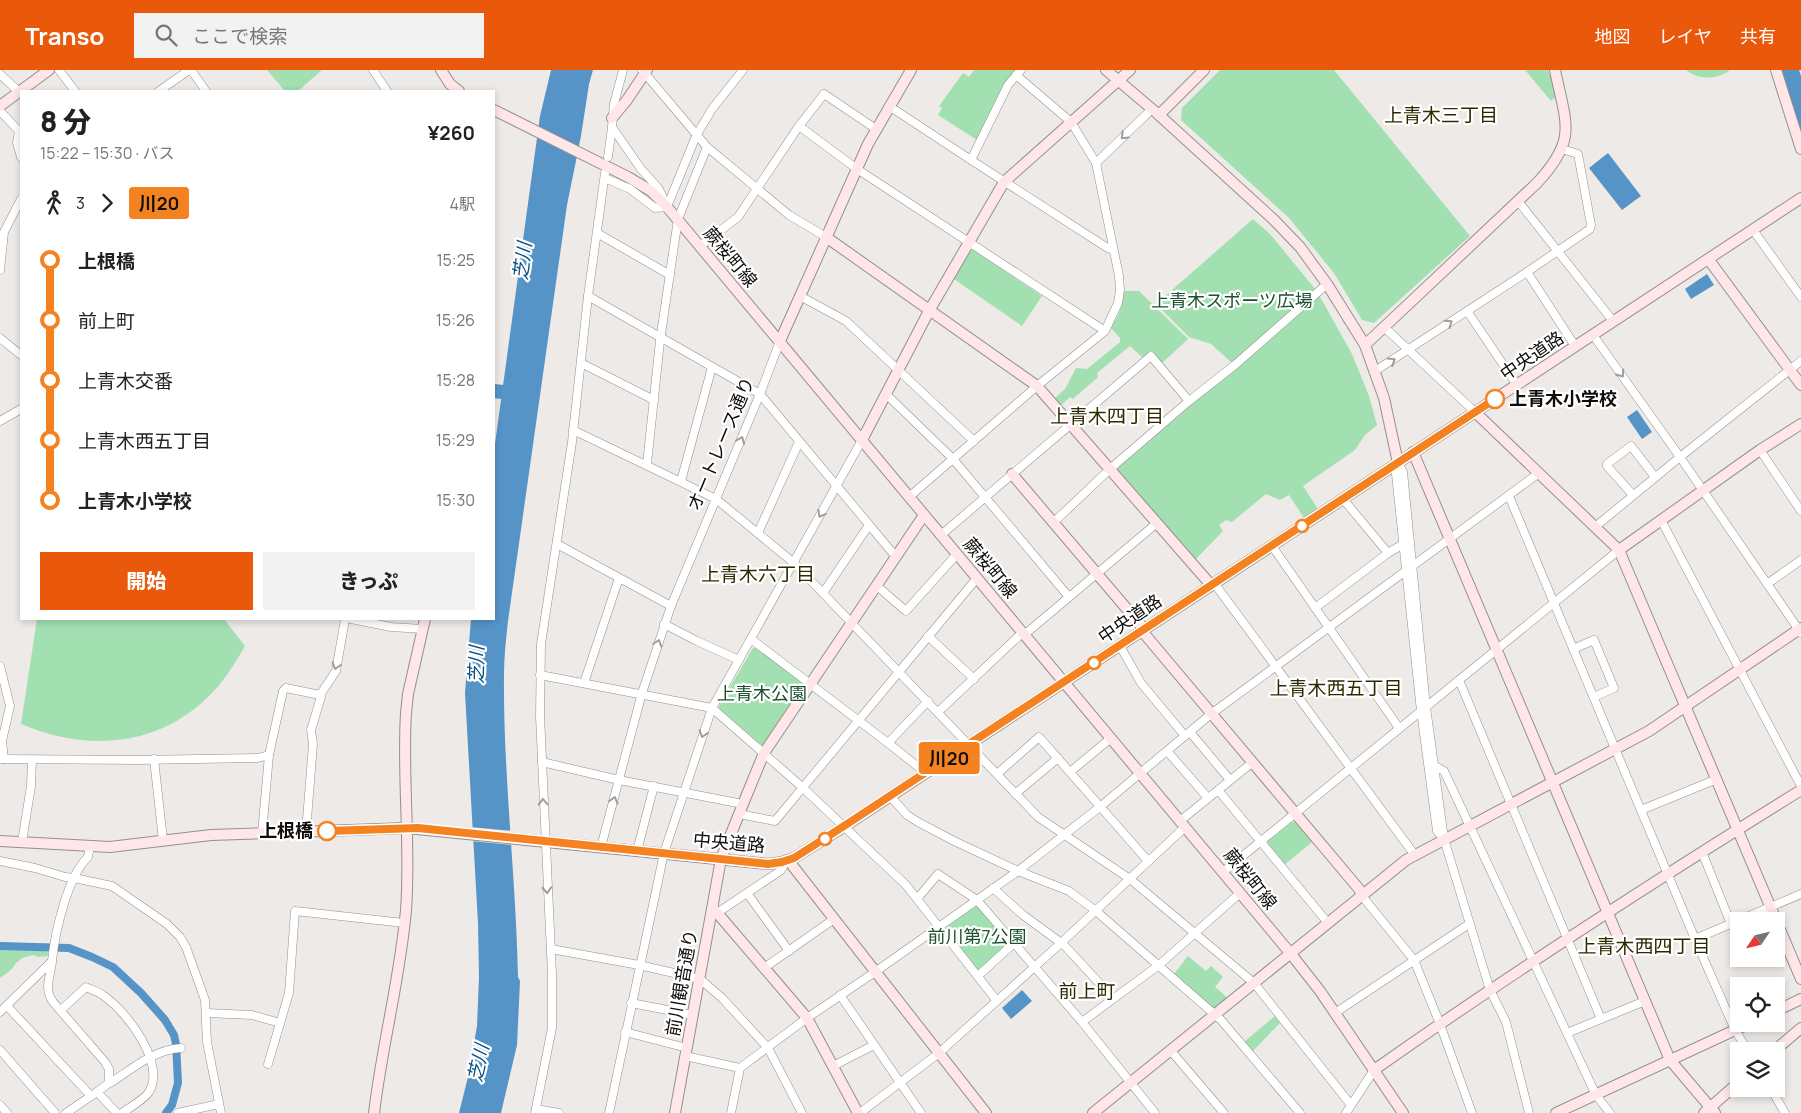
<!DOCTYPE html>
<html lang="ja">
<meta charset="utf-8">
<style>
:root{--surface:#fff;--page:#f2f2f2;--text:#222;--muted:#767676;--accent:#ea580c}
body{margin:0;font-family:Manrope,"Noto Sans JP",sans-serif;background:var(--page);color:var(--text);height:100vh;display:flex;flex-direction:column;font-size:19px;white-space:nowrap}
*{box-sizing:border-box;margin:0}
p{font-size:16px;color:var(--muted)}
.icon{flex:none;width:28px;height:28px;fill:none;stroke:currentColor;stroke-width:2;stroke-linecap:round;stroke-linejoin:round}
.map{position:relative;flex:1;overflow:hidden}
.details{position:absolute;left:20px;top:20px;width:475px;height:530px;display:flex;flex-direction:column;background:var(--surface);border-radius:0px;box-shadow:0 2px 8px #0003}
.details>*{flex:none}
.badge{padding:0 10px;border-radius:4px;font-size:18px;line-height:32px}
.needle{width:32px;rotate:235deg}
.tools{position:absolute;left:1730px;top:842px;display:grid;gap:10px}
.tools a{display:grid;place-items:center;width:55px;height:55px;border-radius:0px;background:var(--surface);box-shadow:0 2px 8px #0003;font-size:25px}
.map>.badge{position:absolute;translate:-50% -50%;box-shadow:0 0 0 2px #fff}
.legs{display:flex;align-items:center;gap:8px;height:55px;padding:0 20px;font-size:16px}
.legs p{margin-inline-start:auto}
.summary{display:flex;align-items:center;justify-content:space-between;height:85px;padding:0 20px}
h1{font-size:28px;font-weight:800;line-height:38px}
.button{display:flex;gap:10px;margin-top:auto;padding:10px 20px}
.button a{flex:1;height:58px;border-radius:0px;background:var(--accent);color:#fff;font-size:20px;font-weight:800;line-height:58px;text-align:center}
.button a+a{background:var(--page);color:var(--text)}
ul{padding:0 20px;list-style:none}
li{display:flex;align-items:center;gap:18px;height:60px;font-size:19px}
li i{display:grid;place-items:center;width:8px;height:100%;margin:0 6px;background:currentColor}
li i::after{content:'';width:12px;height:12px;margin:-6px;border:4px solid;border-radius:50%;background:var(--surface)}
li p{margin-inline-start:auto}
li:first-child i{background:linear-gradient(#0000 50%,currentColor 0)}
li:last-child i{background:linear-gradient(currentColor 50%,#0000 0)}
header{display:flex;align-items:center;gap:30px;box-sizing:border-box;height:70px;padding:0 25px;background:var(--accent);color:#fff}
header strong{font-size:24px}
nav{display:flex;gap:28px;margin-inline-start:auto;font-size:18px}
.search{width:350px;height:45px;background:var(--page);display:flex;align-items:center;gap:12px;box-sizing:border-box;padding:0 18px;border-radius:0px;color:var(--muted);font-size:19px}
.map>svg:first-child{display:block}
.green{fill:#a2e0b2}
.water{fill:#5694c7}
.pier{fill:#eeeae7}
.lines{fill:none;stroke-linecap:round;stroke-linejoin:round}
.canal{stroke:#5694c7;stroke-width:8}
.river{stroke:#5694c7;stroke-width:14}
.street-casing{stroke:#94908d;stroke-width:9}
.secondary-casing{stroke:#94908d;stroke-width:12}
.street{stroke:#fff;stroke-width:8}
.secondary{stroke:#fee6e9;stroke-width:10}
.oneway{stroke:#9f9e9e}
.line-1-casing{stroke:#fff;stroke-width:11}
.line-1{stroke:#f58220;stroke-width:8}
.stop-1-dot{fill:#fff;stroke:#f58220;stroke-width:2.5}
.labels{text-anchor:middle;stroke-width:4.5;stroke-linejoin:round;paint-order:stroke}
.street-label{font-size:18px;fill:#0e0d0c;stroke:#fff}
.park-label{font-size:18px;fill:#1d502e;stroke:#fff}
.stop-label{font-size:18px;font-weight:bold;fill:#0e0d0c;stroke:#fff;text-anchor:start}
.neighbourhood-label{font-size:19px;fill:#2b2b01;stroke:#fff}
.water-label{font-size:19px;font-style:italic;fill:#085283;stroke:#fff}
</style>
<header>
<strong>Transo</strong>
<div class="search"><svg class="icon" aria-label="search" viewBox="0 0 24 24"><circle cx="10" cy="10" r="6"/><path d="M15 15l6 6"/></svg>ここで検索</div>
<nav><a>地図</a><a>レイヤ</a><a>共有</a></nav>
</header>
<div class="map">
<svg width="1801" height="1043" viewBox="0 0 1801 1043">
<rect width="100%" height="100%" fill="#eeeae7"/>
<g class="green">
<polygon points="267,0 322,0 298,21 285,21"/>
<polygon points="974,0 1017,0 1005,13 977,70 938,45 942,38 939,36 963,3 969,7"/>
<polygon points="1220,0 1334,0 1470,166 1374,253 1362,250 1334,203 1289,148 1181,50 1182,38"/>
<polygon points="1525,0 1548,0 1557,26 1551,31"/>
<path d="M1686,0h44c-13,10 -32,10 -44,0z"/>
<polygon points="1253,149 1270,164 1316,220 1232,293 1211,274 1189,267 1156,234"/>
<polygon points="974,180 1042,226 1022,256 954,209 970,181"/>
<path d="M1124,221h15l49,48 -26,24 -11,-12 -8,7 -13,-12 -33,27 1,4 -25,22 -3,-2 -10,9 -6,-7 11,-10 11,-21 11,1 33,-27v-4l-10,-11c10,-10 12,-23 14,-36z"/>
<polygon points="1319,225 1352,284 1369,326 1377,355 1365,365 1355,380 1303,416 1318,439 1304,448 1289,425 1280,430 1266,424 1232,452 1226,450 1219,455 1223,461 1195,490 1118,402 1118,396"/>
<path d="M37,549h187l21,27c-11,19 -22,37 -38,52 -52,50 -123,53 -186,26z"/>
<polygon points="753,578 757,578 802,613 803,618 764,675 759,674 720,640 719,636"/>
<polygon points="1291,752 1296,752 1312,772 1284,795 1268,776 1268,770"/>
<polygon points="975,835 979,837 1009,872 1009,875 980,902 978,901 944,860 945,857"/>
<polygon points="0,872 31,874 47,873 48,886 38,887 33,885 22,888 16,893 11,900 0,908"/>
<polygon points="1188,886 1206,901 1211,896 1223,907 1215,917 1228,928 1218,938 1212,937 1174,904"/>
<polygon points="1275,946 1280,953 1252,982 1244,972"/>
</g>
<g class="water">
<path d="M551,0h42l-4,14 -8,52 -14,69 -59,416c-2,18 -4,36 -4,53 -1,101 12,202 14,303l2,4 -3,64 -16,68h-42l9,-36 9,-51 2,-49 -1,-54 -13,-230 6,-74h23v-168l46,-335z"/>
<polygon points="1781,0 1799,0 1801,6 1801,62"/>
<polygon points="1608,83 1641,126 1622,140 1589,98"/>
<polygon points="1707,204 1714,215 1691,229 1685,219"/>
<polygon points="1637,340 1652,362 1642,369 1627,347"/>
<polygon points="1022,920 1032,931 1011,949 1002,938"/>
</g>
<polygon class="pier" points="470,757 513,761 514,775 471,771"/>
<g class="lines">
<polyline class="canal" points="0,876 69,878 92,887 113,897 141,923 165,950 174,965 176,974 178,1013 172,1035 166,1043"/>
<polyline class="river" points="494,321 520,324"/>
<g class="street-casing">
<g id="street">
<polyline points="59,0 75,21"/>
<polyline points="191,0 206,21"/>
<polyline points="373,0 387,21"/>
<polyline points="642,0 707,77 789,145 826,167"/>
<polyline points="1021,0 1008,15 971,90 1106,177 1113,180"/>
<polyline points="0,4 19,22"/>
<polyline points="159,21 189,0"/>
<polyline points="889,36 971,90"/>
<polyline points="0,41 19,61 17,73 21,87"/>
<polyline points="799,56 857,99 1105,261"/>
<polyline points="608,87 612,57 614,34 623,0"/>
<polyline points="1096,93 1152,39"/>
<polyline points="605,108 630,119 655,138 667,137 659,119 641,99 612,57"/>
<polyline points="1518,131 1613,251"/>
<polyline points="667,137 696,66 712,39 743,0"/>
<polyline points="1753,160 1801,227"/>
<polyline points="597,163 670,205"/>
<polyline points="700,176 738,147 799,56 824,24 876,59"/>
<polyline points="0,200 4,162 21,129"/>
<polyline points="1527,202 1575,276"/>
<polyline points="588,226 760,324 896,487"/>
<polyline points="800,226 846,251 974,371"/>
<polyline points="1467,241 1517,315"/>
<polyline points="1384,257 1475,342"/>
<polyline points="1593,265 1680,387 1801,563"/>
<polyline points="0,268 21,285"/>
<polyline points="581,293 654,330"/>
<polyline points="1375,301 1527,202 1590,159 1591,155 1578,84 1562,79"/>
<polyline points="886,324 953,389 1069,527"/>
<polyline points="1189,331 1236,294 1327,214"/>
<polyline points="0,351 21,339"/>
<polyline points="573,360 716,429 794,493 1038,747 1130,809 1254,913 1351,1035"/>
<polyline points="1760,380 1801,441"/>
<polyline points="1398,393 1403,402 1426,637 1444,769 1490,920 1506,952 1529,1043"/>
<polyline points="1398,393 1396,404 1421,641 1437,761 1444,769"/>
<polyline points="647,394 660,271 678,149 707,77"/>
<polyline points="681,411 712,297"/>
<polyline points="1633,425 1607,396 1607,394 1631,376 1655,407"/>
<polyline points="1509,426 1695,869 1735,960 1748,981"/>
<polyline points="909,427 1037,316 1105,261 1118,233 1120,220 1119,206 1096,93 1071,52 1016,5"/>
<polyline points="1343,429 1388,483"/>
<polyline points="1661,450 1801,716"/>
<polyline points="1595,457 1680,387 1801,291"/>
<polyline points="758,463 799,372"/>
<polyline points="941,465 1151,286 1189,331 1110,399 1054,452"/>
<polyline points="557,474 671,536"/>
<polyline points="1272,476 1399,658"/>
<polyline points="1214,513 1414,784"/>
<polyline points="1767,514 1801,490"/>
<polyline points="877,516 906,541 957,484"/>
<polyline points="823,523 869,455"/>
<polyline points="1315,538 1388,483 1405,473"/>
<polyline points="351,549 391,557 423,559"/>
<polyline points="664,554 697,571 739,590"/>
<polyline points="1024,565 1157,453"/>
<polyline points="928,566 974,609"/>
<polyline points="751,569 888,673 926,703"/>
<polyline points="1120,576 1141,613 1185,666"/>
<polyline points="1573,579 1594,570 1614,618 1594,627"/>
<polyline points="0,596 10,636 2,671 4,689"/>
<polyline points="540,605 712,638 802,717 906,815 997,931"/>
<polyline points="1459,610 1601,949"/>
<polyline points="584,613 619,508"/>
<polyline points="938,642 1022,563"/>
<polyline points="1190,662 1230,710"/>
<polyline points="888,673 928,631"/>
<polyline points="1167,681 1208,728"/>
<polyline points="0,689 139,690 258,688 269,685"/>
<polyline points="154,689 163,770"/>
<polyline points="542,692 619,710 743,734"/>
<polyline points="1428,692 1444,701 1596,1025 1610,1043"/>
<polyline points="1070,702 1111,668"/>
<polyline points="997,704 1039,667 1148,791"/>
<polyline points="1218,720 1328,853"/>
<polyline points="1015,724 1058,688"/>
<polyline points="890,726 907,745 918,752 954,771 1018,801 1069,821 1096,841 1221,950 1300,1043"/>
<polyline points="1641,740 1717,709"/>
<polyline points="739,744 775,751 977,508"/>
<polyline points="1180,751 1253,692"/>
<polyline points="306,762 313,674 311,660 321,627 320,625"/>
<polyline points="262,763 269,685 283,621 286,618 320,625 336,601 345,549"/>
<polyline points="22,772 31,716 32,690"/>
<polyline points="601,777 642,623 671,536 760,324 780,271"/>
<polyline points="637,781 654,716"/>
<polyline points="1702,782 1731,854"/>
<polyline points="0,791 35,798 65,807 74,808 112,816 167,854 180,867 186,877 205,930 207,972 221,1043"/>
<polyline points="1223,802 1619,480"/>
<polyline points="993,818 1023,845 1064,875 1113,928"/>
<polyline points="747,823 789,881"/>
<polyline points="1362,826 1414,890 1440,954 1472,1043"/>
<polyline points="917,829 938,804 977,830 1082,952 1155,1043"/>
<polyline points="717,843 780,801 783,797 782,792"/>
<polyline points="1695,869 1801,824"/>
<polyline points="551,879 639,895 700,909 722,928 768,978 802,1043"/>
<polyline points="764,898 834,849"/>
<polyline points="978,906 1014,873"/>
<polyline points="840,925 921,1043"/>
<polyline points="631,933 693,945"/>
<polyline points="7,936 91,1026"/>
<path d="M61,940l25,-23c6,3 13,5 18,9 23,16 62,67 45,96 -5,8 -19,15 -27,21"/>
<polyline points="0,942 52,891"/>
<polyline points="206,943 252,945 280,953"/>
<polyline points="1335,943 1469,854"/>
<polyline points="1082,952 1159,895 1240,823"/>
<polyline points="625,962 687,978"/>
<polyline points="1567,963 1645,931"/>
<polyline points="0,980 55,1043"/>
<polyline points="1171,981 1224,1043"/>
<polyline points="685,986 740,998 807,948 875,902 1018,801 1101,736 1211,644 1539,403"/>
<polyline points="268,994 289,923 295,841 404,853"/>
<polyline points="833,996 874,975"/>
<path d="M109,1013l3,-1c22,-15 42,-32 69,-34"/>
<polyline points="1771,1019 1785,1043"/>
<polyline points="97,1022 117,1043"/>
<polyline points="0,1035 7,1043"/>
<polyline points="536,1039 559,1043"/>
<path d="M66,1043l31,-21 12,-9v-14l-4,-7 -52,-60c-10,-14 -2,-26 -1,-41 3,-28 15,-84 36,-104l2,-12"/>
<polyline points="178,1043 219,1034"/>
<polyline points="535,1043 552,958 552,904 540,646 541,574 572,372 588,226 605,103"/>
<polyline points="609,1043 664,783 712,638 862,370"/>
<polyline points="731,1043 740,998"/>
<polyline points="860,1043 939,983 1061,873 1185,757"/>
<polyline points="1346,1043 1374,1000"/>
</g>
</g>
<g class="secondary-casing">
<g id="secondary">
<polyline points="441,0 450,14 459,21"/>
<polyline points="1106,0 1159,45 1273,149 1300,177 1327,214 1365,275 1384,328 1398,393"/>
<polyline points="1776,0 1801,79"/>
<polyline points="0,36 49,0"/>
<polyline points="494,40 628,107 651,121 667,137 1291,884 1320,921 1403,1043"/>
<polyline points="1159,45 1204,0"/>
<polyline points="612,48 627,30 647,0"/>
<polyline points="826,167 1037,316 1211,515"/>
<polyline points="1709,190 1801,315"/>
<polyline points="780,271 868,74 911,0"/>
<path d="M1365,275l172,-162c41,-44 29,-59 18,-113"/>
<polyline points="1475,342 1619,480 1801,909"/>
<polyline points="862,370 929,241 1004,112 1130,0"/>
<polyline points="1413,382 1670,990 1715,1043"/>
<polyline points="1012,404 1144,559"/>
<polyline points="1619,480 1760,380 1801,354"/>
<polyline points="1142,561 1359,819 1362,826"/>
<polyline points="0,771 110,777 211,765 406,758 768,794 782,792 794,788 845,756 1801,128"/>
<polyline points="788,790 986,1043"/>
<polyline points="713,838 807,948 858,1043"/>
<polyline points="1776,941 1801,929"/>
<polyline points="1774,981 1801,958"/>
<path d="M1374,1000c139,-98 282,-190 427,-280"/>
<path d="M374,1043c8,-68 26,-134 32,-203 5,-65 -4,-131 0,-197l2,-19 17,-75"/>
<polyline points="675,1043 721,789 743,734 764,683 924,445"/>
<polyline points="1093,1043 1406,790 1649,661 1801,558"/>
<polyline points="1556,1043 1748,954"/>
<polyline points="1704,1043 1739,1012"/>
</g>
</g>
<use href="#street" class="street"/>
<use href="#secondary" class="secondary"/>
</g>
<defs><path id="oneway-chevron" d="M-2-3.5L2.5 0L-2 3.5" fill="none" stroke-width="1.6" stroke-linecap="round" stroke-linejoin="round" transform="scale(1.25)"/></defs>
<g class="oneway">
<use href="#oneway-chevron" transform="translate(1124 66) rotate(136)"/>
<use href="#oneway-chevron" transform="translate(1449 253) rotate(-34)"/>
<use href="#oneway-chevron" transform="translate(1392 291) rotate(-32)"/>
<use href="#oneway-chevron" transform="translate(1621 304) rotate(55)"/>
<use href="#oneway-chevron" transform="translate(741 370) rotate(-67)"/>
<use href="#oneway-chevron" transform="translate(821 444) rotate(119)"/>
<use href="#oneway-chevron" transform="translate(658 573) rotate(-72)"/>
<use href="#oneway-chevron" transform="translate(336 596) rotate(108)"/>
<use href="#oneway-chevron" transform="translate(703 664) rotate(108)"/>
<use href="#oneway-chevron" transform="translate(614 730) rotate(-75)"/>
<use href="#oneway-chevron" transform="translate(543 732) rotate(-92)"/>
<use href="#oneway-chevron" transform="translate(547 820) rotate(87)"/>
</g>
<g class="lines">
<g class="line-1-casing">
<polyline id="line-1" points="327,761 418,758 768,794 782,792 794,788 844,756 1495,329"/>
</g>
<use href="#line-1" class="line-1"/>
</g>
<g class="stop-1-dot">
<circle cx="1495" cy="329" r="9"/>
<circle cx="1302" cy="456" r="6"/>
<circle cx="1094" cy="593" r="6"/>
<circle cx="327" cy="761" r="9"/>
<circle cx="825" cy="769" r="6"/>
</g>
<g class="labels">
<g class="street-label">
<text transform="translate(730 187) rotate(50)" y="6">蕨桜町線</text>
<text transform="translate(1532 286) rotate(-34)" y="6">中央道路</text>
<text transform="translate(721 374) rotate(-67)" y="6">オートレース通り</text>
<text transform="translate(990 498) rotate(50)" y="6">蕨桜町線</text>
<text transform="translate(1130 549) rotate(-34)" y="6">中央道路</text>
<text transform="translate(729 773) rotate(5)" y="6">中央道路</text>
<text transform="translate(1250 809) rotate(51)" y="6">蕨桜町線</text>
<text transform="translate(682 913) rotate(-80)" y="6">前川観音通り</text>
</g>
<g class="park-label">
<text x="1232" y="237">上青木スポーツ広場</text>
<text x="762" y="630">上青木公園</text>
<text x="977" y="873">前川第7公園</text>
</g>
<g class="stop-label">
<text x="1509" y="335">上青木小学校</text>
<text x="313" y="767" text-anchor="end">上根橋</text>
</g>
<g class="neighbourhood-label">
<text x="1441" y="52">上青木三丁目</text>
<text x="1107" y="353">上青木四丁目</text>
<text x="758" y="511">上青木六丁目</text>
<text x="1336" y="625">上青木西五丁目</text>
<text x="1644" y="883">上青木西四丁目</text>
<text x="1087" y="928">前上町</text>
</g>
<g class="water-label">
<text transform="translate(522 191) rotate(-83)" y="7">芝川</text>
<text transform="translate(476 595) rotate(-89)" y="7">芝川</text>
<text transform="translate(478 993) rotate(-78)" y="7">芝川</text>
</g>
</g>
</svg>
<div class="tools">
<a><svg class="needle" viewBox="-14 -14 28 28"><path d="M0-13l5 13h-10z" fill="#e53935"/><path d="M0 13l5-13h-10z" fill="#767676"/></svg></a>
<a><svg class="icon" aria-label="locate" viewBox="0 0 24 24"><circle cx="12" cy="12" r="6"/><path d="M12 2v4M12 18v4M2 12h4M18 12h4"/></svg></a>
<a><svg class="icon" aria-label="layers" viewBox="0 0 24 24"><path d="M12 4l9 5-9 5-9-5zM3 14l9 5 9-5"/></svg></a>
</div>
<b class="badge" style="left:949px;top:688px;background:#f58220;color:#111">川20</b>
<section class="details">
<div class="summary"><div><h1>8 分</h1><p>15:22 – 15:30 · バス</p></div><b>¥260</b></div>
<div class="legs"><svg class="icon" aria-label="walk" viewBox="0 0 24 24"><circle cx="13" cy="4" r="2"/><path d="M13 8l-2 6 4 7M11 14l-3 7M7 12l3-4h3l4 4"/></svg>3<svg class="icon" aria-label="forward" viewBox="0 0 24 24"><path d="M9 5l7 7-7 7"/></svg><b class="badge" style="background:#f58220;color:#111">川20</b><p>4駅</p></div>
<ul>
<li><i style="color:#f58220"></i><b>上根橋</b><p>15:25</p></li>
<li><i style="color:#f58220"></i><span>前上町</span><p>15:26</p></li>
<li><i style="color:#f58220"></i><span>上青木交番</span><p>15:28</p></li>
<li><i style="color:#f58220"></i><span>上青木西五丁目</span><p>15:29</p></li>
<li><i style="color:#f58220"></i><b>上青木小学校</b><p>15:30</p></li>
</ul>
<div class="button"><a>開始</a><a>きっぷ</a></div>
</section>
</div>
